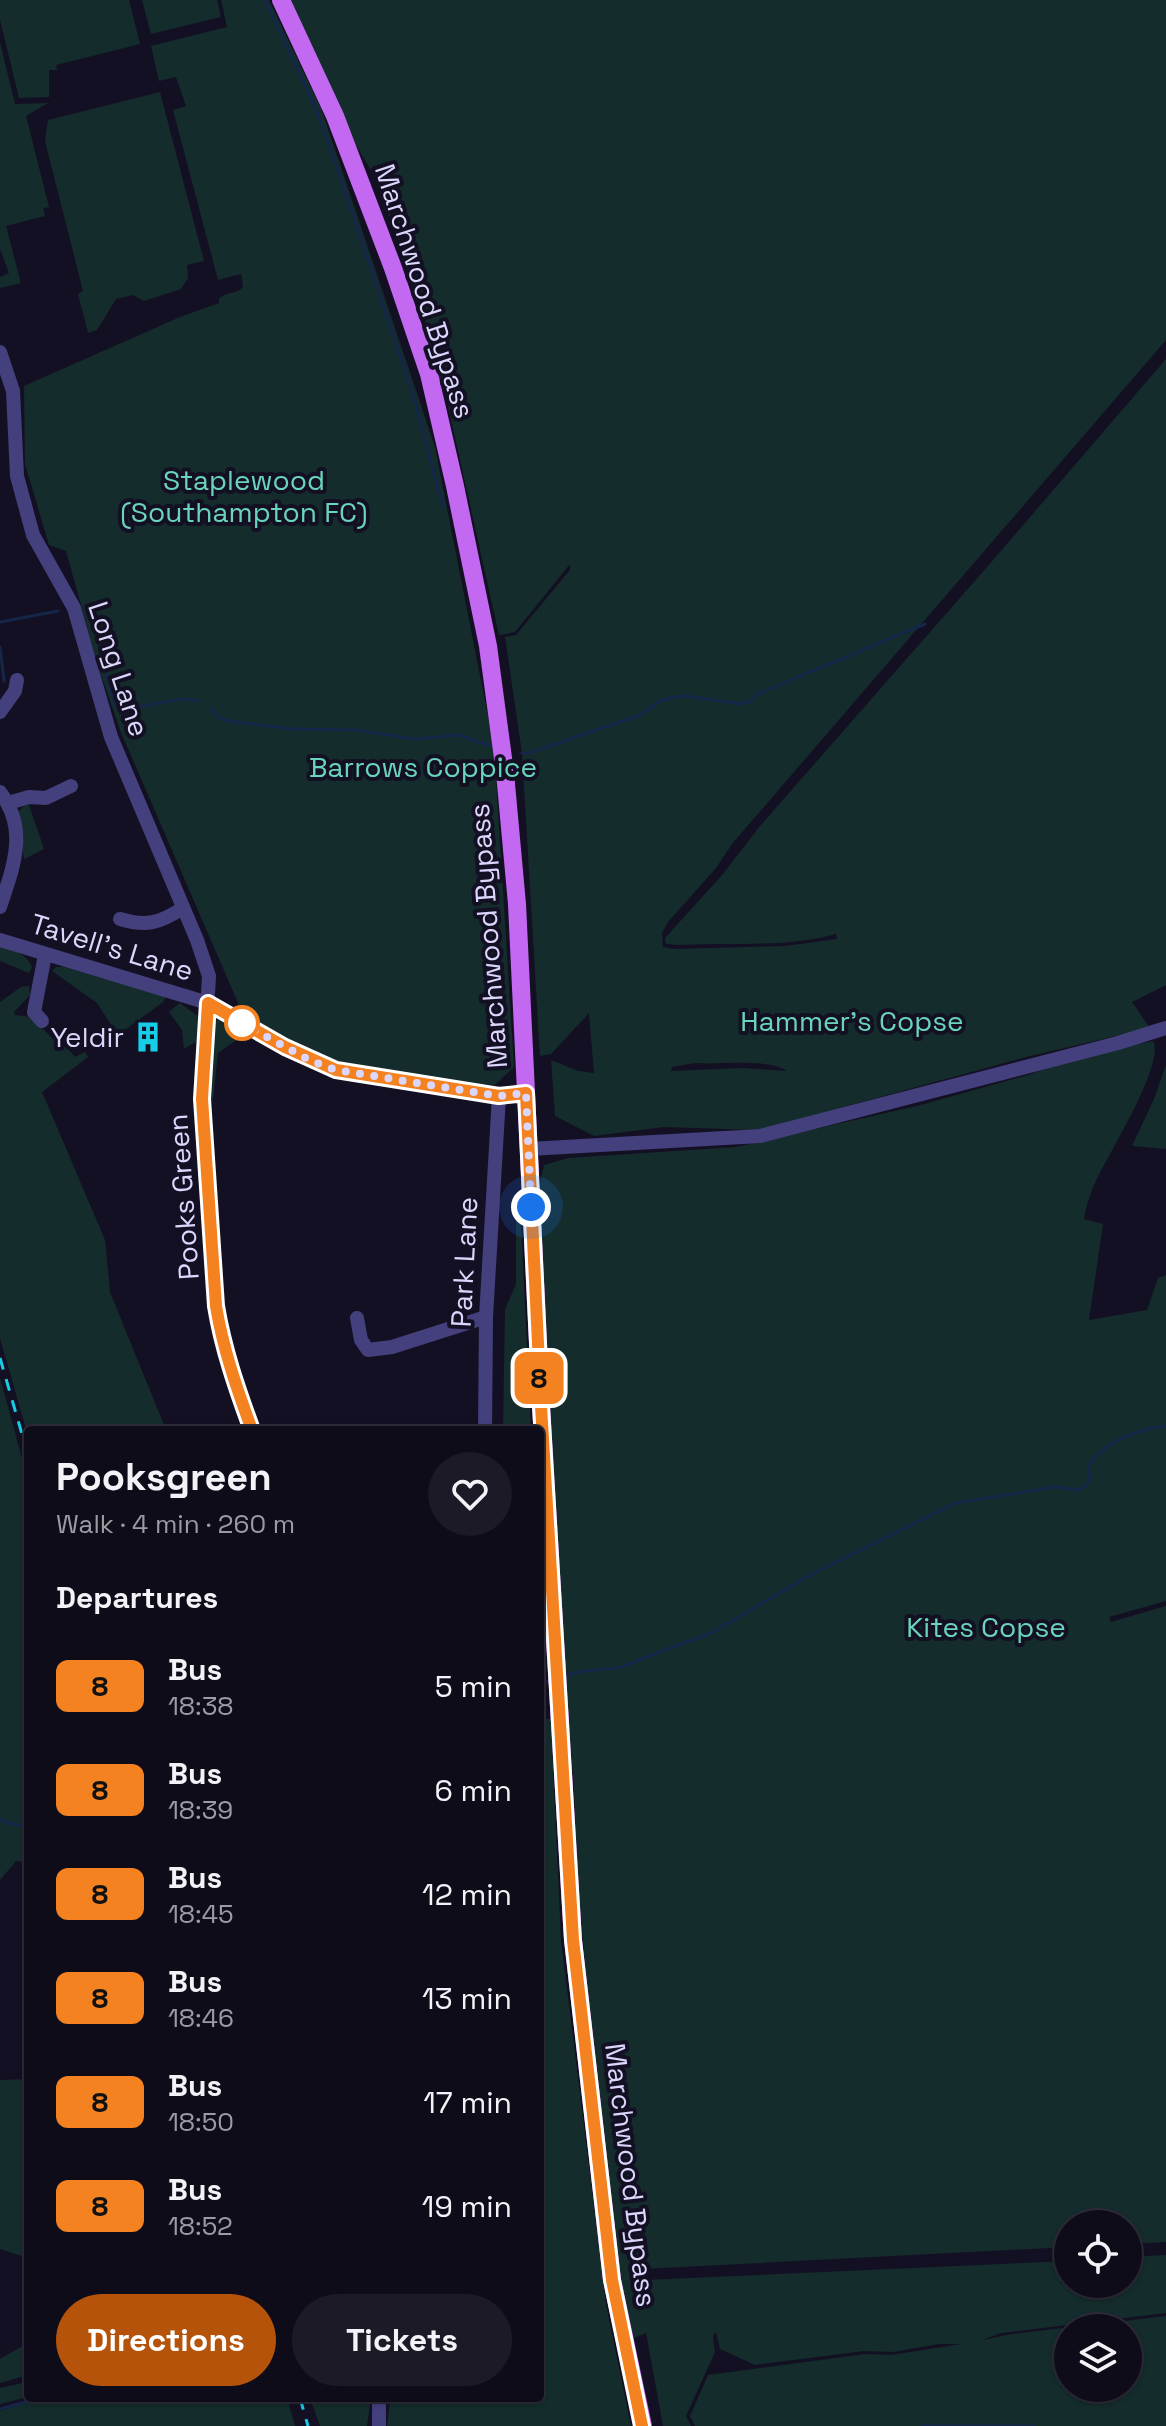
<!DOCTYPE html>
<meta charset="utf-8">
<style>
:root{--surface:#0f0c1a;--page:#1d1a27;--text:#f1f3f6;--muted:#9b9ba2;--line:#2f2c39;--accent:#b45309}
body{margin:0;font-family:"Space Grotesk",sans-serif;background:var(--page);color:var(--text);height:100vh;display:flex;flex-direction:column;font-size:30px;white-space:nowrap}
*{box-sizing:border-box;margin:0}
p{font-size:26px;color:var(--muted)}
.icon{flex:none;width:44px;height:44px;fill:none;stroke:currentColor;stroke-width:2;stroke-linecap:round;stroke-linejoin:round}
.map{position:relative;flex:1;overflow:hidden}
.side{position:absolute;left:24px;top:1426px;width:520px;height:976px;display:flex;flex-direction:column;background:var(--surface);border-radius:8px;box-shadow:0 2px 6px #0004,0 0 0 2px var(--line)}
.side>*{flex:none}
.badge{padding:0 16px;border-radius:12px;font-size:28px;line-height:52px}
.buttons{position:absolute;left:1054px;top:2210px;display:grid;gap:16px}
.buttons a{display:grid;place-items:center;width:88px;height:88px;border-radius:50%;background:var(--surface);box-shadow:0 2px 6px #0004,0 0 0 2px var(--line);font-size:40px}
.you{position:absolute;width:40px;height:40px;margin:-20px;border:6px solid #fff;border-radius:50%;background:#1a73e8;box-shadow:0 0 0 12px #1a73e833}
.map>.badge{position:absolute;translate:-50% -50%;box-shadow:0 0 0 4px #fff}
h2{padding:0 32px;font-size:30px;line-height:72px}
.round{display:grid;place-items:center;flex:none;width:84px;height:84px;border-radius:42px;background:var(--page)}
.overview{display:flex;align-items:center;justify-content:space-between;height:136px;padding:0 32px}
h1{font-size:38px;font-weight:700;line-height:60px}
.cta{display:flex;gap:16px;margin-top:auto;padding:16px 32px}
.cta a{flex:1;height:92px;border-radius:48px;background:var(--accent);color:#fff;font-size:32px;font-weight:700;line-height:92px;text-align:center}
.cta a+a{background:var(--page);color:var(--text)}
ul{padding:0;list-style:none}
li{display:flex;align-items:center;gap:24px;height:104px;padding:0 32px}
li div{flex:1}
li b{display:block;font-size:30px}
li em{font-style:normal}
li .badge{min-width:88px;font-weight:700;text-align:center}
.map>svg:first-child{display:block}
.green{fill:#142c2c;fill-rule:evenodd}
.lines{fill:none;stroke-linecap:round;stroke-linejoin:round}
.stream{stroke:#152749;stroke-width:3}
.minor{stroke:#44407d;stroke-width:14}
.major{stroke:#c268f1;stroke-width:18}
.rail{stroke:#16cce7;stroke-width:3;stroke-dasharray:12 10;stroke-linecap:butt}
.line-casing{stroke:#fff;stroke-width:18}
.line{stroke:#f58220;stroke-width:12}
.walk{stroke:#dbd6fb;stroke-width:8;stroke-dasharray:0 14.4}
.stop-dot{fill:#fff;stroke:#f58220;stroke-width:4}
.labels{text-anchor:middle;stroke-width:8;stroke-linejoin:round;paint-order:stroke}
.street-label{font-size:28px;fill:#dbd6fb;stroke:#141023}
.park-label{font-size:28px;fill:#69d4bd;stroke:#141023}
.poi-label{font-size:28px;fill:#dbd6fb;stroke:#141023;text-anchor:end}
</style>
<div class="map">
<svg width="1166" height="2426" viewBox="0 0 1166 2426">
<rect width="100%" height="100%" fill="#141023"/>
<g class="green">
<polygon points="0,0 129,0 140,44 56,65 57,70 49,70 49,97 19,98 0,20"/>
<polygon points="142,0 217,0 221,17 151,34"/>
<path d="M221,0h48l52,108 114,339 59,300 20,320 -19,18 -89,-5 -86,-24 -75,-37 -125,-289 -22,-64 -32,-115 -17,-6 -24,-81 -1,-78 156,-69 39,-14v-4c6,-8 18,-4 24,-12l-2,-13 -23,6 -45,-170 13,-4 -10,-29 -17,4 -8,-35 76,-19z"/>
<path d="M288,0h878v340l-434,504 -16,24 -48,54 -6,11 1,14 11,2 111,-3 52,-7 -1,-5c-51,14 -105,8 -158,11l-12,-1 -1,-6 58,-64 37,-48 228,-260 178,-207v626l-34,17 18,26 -124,29 -267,73 -95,-3 -70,9 -39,-20 -4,-56 27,11 16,2 -5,-60 -38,41 -11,2 -18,-303 -17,-116 11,-2 54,-65v-6l-55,68 -16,3 -53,-238 -22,-55 2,-18 -4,-20 -50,-132 -22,-37zM695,1063c23,2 74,-5 92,8l-43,-3 -73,3 1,-4z"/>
<polygon points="0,42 15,104 48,103 26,116 49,207 43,208 45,216 6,226 21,283 0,288 0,277 9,273 0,249"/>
<polygon points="160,92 204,261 187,265 188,278 181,289 144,301 133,295 116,299 97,330 88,333 78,294 83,291 45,141 48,120"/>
<polygon points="25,805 29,805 44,849 24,859 18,812"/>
<path d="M0,946c14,5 26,7 32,21l-3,6 -29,-12z"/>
<polygon points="56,967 64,967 166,997 163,1002 118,1035 97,1003 52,971"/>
<polygon points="29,986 30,995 14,1012 15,1015 31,1017 61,1047 66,1047 75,1057 85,1052 88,1057 42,1092 105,1240 110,1292 166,1430 28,1430 28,1436 0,1338 0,1002 21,987"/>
<polygon points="180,1003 200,1018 197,1041 184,1049 182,1030 169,1012"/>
<polygon points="221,1018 245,1034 218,1053 213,1099 211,1105 207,1106 212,1023"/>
<path d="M1153,1041c13,22 -47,117 -58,142 -5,11 -9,23 -11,36l19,5 -14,96 58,-10 11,-32 8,-3v326l-57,16 2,5 55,-16v636l-38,2v-20h-60v23l-425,22 2,11 423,-19v23h60v-27l38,-2v58l-165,20 -19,7 30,-6 154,-18v110h-471l-5,-10 18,-41 158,-21 25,1 70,-11h-22l-46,8 -29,-1 -109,14 -35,-16 -4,-17 -3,4 2,16 -29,64 5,10h-28l-17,-93 -14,6 -11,-50 -21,-157 -23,-259 -3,-84 -16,-204 -20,-392 6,-28 24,-7 168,-11 181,-41 111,-31 62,-21zM1068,2328h60v60h-60z"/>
<polygon points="1166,1065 1166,1149 1132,1146 1154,1099"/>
<polygon points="516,1204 521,1222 531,1430 503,1430 505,1309 516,1284"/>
<polygon points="0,1378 28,1480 28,1863 16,1861 0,1880"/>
<polygon points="540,1667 543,1719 551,1719 561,1940 606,2304 631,2426 387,2426 390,2398 540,2398"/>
<polygon points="28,2079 28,2258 0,2249 0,2080"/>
<polygon points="28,2343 28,2375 0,2383 0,2359"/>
<polygon points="28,2382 28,2397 0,2404 0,2388"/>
<polygon points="40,2398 287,2398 295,2426 0,2426 0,2411"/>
<polygon points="310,2398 371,2398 367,2426 320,2426"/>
</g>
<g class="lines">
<g class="stream">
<polyline points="265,0 315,106 341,179 414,397 443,508"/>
<polyline points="90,609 114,702 119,711 122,710"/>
<polyline points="0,622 58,611"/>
<polyline points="0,647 4,681"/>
<polyline points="132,708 181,699 199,701"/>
<polyline points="211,708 220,719 235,722 292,729 356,730 415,739 459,735 494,747"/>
<polyline points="522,753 529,753 640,715 660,701 674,697 685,696 742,704 748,702 760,693 925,624"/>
<path d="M564,1676l19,-5 35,-3 93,-35 103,-60 142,-70 99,-16 23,3 8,-4 4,-7 -2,-13c18,-25 48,-36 78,-40"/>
<polyline points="540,1683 549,1681"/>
<polyline points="0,1820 28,1828"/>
<polyline points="0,2409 40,2398"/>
<polyline points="922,2426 1035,2426"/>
</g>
<g class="minor">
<path d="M0,352l13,39 4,85 16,59 41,73 37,129 86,203 12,36 -7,123 14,207c7,43 21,83 36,124"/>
<polyline points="0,712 15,691 17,680"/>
<path d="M0,792c29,37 13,76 0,115"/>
<polyline points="8,803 29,797 46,798 71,786"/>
<path d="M120,919c26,8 40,4 63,-11"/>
<polyline points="0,940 208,1003 285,1047 336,1070 499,1096 526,1093"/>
<polyline points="42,1021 34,1012 45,955"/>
<polyline points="529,1149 760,1136 1118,1043 1166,1028"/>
<polyline points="357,1318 361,1340 368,1350 392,1347 486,1317"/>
<polyline points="485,1430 486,1317 499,1096"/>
<polyline points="379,2426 379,2398"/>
</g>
<polyline class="major" points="281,0 335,116 393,268 429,374 455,486 488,646 505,773 517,904 541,1406 573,1940 612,2280 643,2426"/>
<g class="rail">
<polyline points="0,1358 28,1455"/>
<polyline points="300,2398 308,2426"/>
</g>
</g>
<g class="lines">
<g class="line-casing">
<path id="line" d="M252,1430c-15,-41 -29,-81 -36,-124l-14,-207 6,-96 77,44 51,23 163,26 27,-3 15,313 32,534 39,340 30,146"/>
</g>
<use href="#line" class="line"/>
<polyline class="walk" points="242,1023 309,1060 336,1070 499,1096 526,1093 531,1207"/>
</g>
<defs>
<g id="building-bare" transform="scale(2.4)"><path d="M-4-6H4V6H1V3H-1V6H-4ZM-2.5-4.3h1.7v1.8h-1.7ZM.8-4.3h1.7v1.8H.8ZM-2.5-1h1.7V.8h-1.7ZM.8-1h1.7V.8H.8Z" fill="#16cce7" stroke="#141023" stroke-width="2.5" paint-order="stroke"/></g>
</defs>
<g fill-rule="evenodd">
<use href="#building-bare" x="148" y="1037"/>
</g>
<circle class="stop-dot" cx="242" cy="1023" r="16"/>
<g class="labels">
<g class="street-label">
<text transform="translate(425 291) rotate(72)" y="10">Marchwood Bypass</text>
<text transform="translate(119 669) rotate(72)" y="10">Long Lane</text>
<text transform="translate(488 936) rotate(-94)" y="10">Marchwood Bypass</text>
<text transform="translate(112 947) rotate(17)" y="10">Tavell's Lane</text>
<text transform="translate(183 1197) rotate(-94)" y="10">Pooks Green</text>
<text transform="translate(464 1262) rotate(-87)" y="10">Park Lane</text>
<text transform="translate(631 2175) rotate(83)" y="10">Marchwood Bypass</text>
</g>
<g class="park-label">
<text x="244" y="490">Staplewood<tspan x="244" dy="32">(Southampton FC)</tspan></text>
<text x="423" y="777">Barrows Coppice</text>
<text x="852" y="1031">Hammer's Copse</text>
<text x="986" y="1637">Kites Copse</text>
</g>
<g class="poi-label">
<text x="124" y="1047">Yeldir</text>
</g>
</g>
</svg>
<div class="buttons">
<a><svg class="icon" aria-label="locate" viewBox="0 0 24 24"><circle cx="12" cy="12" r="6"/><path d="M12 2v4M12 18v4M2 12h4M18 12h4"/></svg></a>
<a><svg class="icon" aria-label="layers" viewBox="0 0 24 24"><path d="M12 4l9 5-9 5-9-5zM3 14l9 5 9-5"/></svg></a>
</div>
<div class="you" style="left:531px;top:1207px"></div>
<b class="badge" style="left:539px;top:1378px;background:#f58220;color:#111">8</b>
<section class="side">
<div class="overview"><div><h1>Pooksgreen</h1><p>Walk · 4 min · 260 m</p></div><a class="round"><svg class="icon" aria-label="heart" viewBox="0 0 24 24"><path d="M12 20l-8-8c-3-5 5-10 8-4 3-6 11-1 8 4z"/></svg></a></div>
<h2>Departures</h2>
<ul>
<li><span class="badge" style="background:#f58220;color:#111">8</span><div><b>Bus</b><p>18:38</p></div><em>5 min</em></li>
<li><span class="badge" style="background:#f58220;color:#111">8</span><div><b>Bus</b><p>18:39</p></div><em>6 min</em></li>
<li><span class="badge" style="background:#f58220;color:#111">8</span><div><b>Bus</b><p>18:45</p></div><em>12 min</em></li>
<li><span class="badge" style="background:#f58220;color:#111">8</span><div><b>Bus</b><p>18:46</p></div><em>13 min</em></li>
<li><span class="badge" style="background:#f58220;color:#111">8</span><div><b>Bus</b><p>18:50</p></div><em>17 min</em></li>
<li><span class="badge" style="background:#f58220;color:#111">8</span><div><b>Bus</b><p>18:52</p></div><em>19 min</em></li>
</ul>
<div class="cta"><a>Directions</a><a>Tickets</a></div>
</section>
</div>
